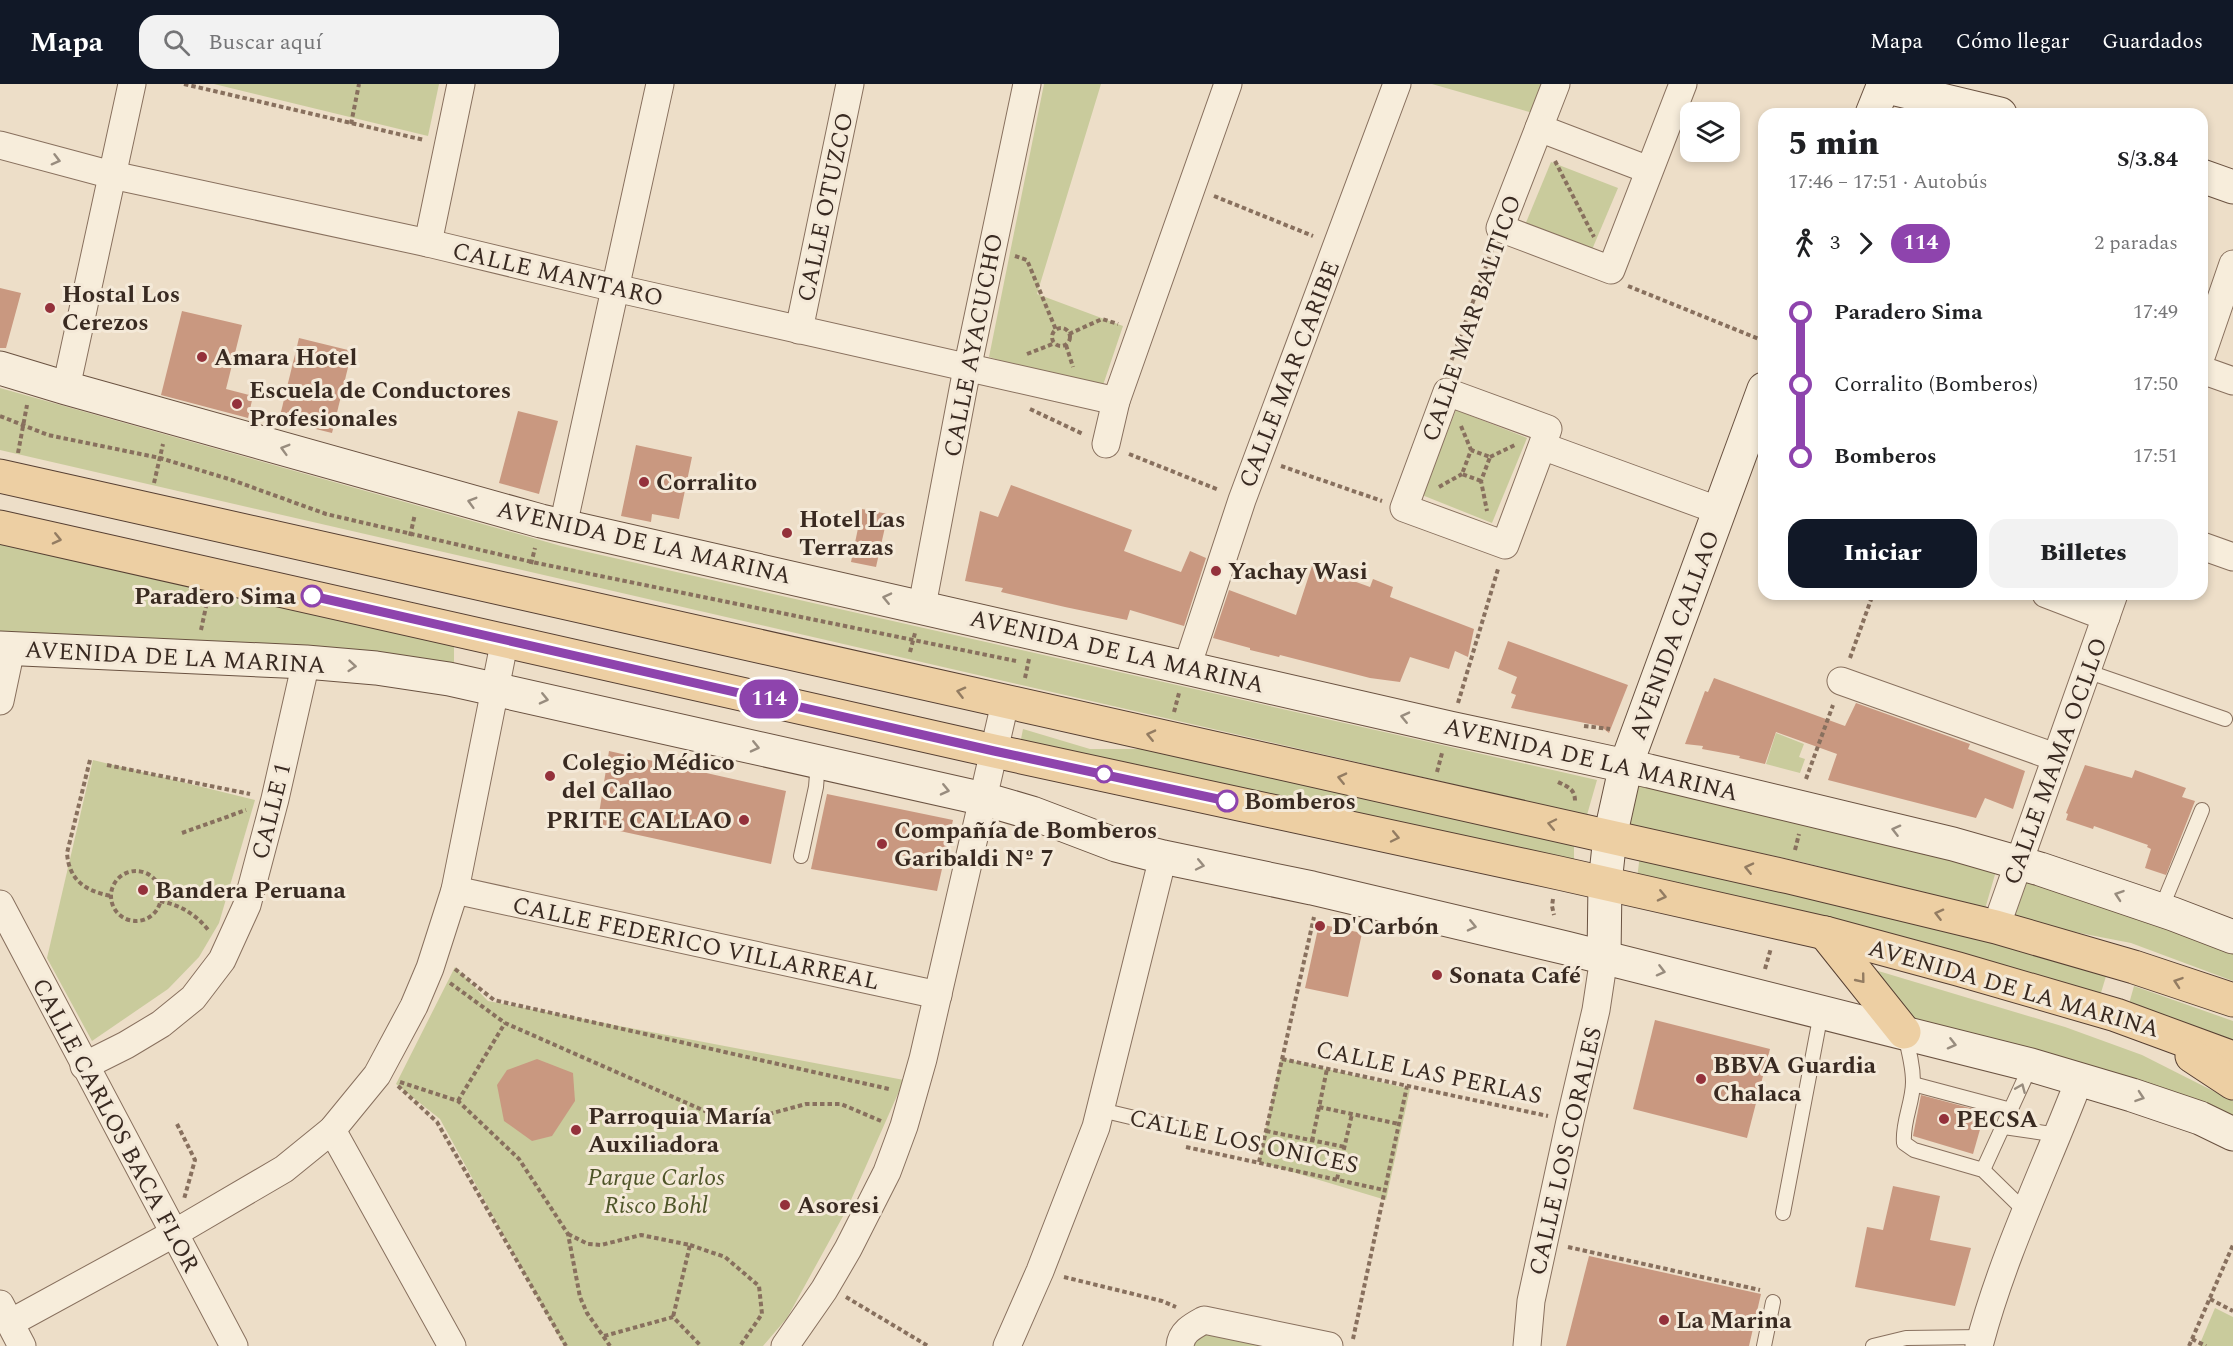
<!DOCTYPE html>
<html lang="es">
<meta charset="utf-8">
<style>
:root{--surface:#fff;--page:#f2f2f2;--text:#202124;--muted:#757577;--accent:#111827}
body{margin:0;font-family:Spectral,serif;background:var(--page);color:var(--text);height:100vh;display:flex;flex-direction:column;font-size:22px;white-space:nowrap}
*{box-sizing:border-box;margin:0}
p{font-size:20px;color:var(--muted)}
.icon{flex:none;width:33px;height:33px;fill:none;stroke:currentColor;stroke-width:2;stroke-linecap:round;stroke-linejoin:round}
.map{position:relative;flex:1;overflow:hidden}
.sheet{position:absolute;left:1758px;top:24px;width:450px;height:492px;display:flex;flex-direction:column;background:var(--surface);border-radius:18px;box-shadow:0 3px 9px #0003}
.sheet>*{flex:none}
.badge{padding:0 12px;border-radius:20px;font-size:21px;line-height:39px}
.controls{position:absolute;left:1680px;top:18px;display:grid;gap:12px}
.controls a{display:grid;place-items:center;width:60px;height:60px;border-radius:12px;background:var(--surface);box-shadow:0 3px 9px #0003;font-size:30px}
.map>.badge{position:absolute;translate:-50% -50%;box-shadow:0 0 0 3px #fff}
.legs{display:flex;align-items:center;gap:9px;height:66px;padding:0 30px;font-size:20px}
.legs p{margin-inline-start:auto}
.summary{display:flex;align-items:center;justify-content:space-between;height:102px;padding:0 30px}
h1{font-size:33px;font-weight:800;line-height:45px}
.action{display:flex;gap:12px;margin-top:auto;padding:12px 30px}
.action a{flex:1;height:69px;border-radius:18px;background:var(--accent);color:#fff;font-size:24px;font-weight:800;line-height:69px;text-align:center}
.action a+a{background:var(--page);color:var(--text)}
ul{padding:0 30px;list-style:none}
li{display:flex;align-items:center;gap:21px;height:72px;font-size:22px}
li i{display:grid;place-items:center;width:9px;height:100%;margin:0 8px;background:currentColor}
li i::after{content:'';width:15px;height:15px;margin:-8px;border:4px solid;border-radius:50%;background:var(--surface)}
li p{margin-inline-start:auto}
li:first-child i{background:linear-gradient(#0000 50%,currentColor 0)}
li:last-child i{background:linear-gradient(currentColor 50%,#0000 0)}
header{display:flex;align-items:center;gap:36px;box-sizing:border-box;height:84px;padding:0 30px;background:var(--accent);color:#fff}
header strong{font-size:28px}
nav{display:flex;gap:33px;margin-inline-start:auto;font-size:21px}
.search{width:420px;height:54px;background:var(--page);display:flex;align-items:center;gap:15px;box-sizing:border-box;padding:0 21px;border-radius:18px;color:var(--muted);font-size:22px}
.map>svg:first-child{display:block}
.green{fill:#c9cb9c}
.building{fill:#c99880}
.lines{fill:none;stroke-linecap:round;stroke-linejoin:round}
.lane-casing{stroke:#88705e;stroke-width:16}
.street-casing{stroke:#88705e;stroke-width:29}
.secondary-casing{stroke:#6a5241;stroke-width:35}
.primary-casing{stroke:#563f32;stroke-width:35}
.path{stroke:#88705e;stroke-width:4;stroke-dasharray:4.5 3;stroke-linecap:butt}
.lane{stroke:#f7eddb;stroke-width:14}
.street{stroke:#f7eddb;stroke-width:27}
.secondary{stroke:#f7eddb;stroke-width:33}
.primary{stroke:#edcfa3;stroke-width:33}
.oneway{stroke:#988c7e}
.oneway2{stroke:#937c62}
.line-1-casing{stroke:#fff;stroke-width:14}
.line-1{stroke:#8e44ad;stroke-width:9}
.poi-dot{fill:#94313b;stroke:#f4e9d8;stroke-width:2}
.stop-1-dot{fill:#fff;stroke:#8e44ad;stroke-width:3}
.labels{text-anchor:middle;stroke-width:6;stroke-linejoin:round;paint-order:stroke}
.street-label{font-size:24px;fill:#392a21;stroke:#f4e9d8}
.poi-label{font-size:24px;font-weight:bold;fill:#392a21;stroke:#f4e9d8;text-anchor:start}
.stop-label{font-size:24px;font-weight:bold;fill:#392a21;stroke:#f4e9d8;text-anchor:end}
.park-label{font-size:24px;font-style:italic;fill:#4e5528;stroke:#f4e9d8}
</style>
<header>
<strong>Mapa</strong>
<div class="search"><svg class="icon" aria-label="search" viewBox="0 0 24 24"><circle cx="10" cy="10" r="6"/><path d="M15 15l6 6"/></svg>Buscar aquí</div>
<nav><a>Mapa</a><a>Cómo llegar</a><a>Guardados</a></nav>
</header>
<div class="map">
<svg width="2233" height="1262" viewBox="0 0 2233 1262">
<rect width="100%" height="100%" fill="#eddec8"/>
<g class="green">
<polygon points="214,0 439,0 428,52"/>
<polygon points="1044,0 1101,0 1037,210 1123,242 1101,307 989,273"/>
<polygon points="1432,0 1542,0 1533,29"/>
<polygon points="1551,78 1618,104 1591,168 1525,141"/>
<polygon points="0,304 561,462 1597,696 1587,731 0,366"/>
<polygon points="1456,326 1527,354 1492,439 1422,411"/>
<polygon points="0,458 454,558 454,580 0,549"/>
<polygon points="1023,645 1090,665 1145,665 1574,756 1574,782 1020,660"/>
<polygon points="1776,649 1804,660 1799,673 1805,675 1800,689 1766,680"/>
<polygon points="93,676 255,716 219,839 199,873 168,905 92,957 47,874"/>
<polygon points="1639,701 1996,787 1985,825 1802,778 1627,740"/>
<polygon points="1640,770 1872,823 2107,889 2100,912 1637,795"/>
<polygon points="2023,792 2233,863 2233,897 2131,859 2008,835"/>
<polygon points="455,883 488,917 904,996 847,1125 787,1234 763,1262 564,1262 440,1035 396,1000"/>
<polygon points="1875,886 2065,943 2142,971 2233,1017 2233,1051 1912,941"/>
<polygon points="2134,902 2233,937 2233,965 2127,927"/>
<polygon points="1281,974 1410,1005 1386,1116 1259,1078"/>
<polygon points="2215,1224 2233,1233 2233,1262 2199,1262"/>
<polygon points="1202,1247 1269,1262 1190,1262"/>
</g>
<g class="building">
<polygon points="0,204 21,209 6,264 0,264"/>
<polygon points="182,227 242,241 226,305 253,312 248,334 161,311"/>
<polygon points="299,254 352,267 332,349 279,336"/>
<polygon points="518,327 558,337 539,410 499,399"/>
<polygon points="636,361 692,373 679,435 652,430 651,438 621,432"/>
<polygon points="1011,401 1132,446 1124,467 1145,475 1181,488 1190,467 1206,474 1184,542 1130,526 1127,536 1065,523 1001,508 1003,504 965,497 980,427 998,433"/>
<polygon points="862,425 888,430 876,483 851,478"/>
<polygon points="1312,482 1370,503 1373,495 1393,503 1390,513 1474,545 1468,573 1455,567 1449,585 1410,573 1400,598 1370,594 1280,571 1279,573 1250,566 1250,564 1213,554 1229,506 1296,531"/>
<polygon points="1508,557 1628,601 1609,649 1600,642 1511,624 1516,611 1511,609 1517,593 1498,585"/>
<polygon points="1714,594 1845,642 1856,619 1970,660 1968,665 2025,687 2013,725 1985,714 1976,734 1828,696 1837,670 1776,648 1765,680 1739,674 1740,672 1702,665 1703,662 1685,660 1705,607 1708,608"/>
<polygon points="609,667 786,707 771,780 597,742"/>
<polygon points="2085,681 2132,694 2135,686 2186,704 2182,713 2195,717 2166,791 2145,784 2151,765 2147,763 2148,761 2094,742 2093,745 2066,736 2068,730 2066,729"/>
<polygon points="827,710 953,736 937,807 811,785"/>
<polygon points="1319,840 1362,849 1348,913 1305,904"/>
<polygon points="1655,936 1770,965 1747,1054 1633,1025"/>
<polygon points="537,975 573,989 575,1017 552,1052 532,1057 504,1037 497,1001 507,986"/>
<polygon points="1921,1011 1985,1028 1973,1070 1913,1052"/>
<polygon points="1893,1102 1940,1112 1930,1156 1971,1164 1955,1222 1855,1203 1867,1143 1883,1146"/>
<polygon points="1589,1172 1761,1210 1749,1262 1566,1262"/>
</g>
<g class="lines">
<g class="lane-casing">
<g id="lane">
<polyline points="2086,587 2225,635"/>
<polyline points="801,772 816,703 818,678"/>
<polyline points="2161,825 2202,726"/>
<path d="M1905,952c4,15 8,30 8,46 0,21 -11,40 -9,61l10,7 69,20 42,41"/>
<polyline points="1913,1000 2011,1026"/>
<polyline points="1101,1026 1181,1045"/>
<polyline points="2004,1043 2058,1051"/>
<polyline points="1983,1086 2031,981"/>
<polyline points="1783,1129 1821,929"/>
<polyline points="1764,1262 1773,1218"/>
<polyline points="1873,1262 1906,1254 1981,1253"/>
</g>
</g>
<g class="street-casing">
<g id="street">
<polyline points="1556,0 1500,144 1611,186 1683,0"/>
<polyline points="1539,44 1649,86"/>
<polyline points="0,61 112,91 428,159 615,204 1116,317"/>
<polyline points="428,159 461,0"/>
<polyline points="799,246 850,0"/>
<polyline points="2202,270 2233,180"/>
<polyline points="2202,286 2233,297"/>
<polyline points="66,304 132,0"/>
<polyline points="1106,360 1116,317 1228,0"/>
<polyline points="1542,362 1505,461 1404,424 1447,308 1548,345 1542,362 1720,427"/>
<polyline points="563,442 660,0"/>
<polyline points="2202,462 2233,473"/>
<polyline points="2046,510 2106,533"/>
<polyline points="922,522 965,295 1027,0"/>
<polyline points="1187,583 1242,416 1397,0"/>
<polyline points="1841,597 2055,673"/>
<polyline points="0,617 11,565"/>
<polyline points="455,806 938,911"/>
<polyline points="0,820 234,1262"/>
<polyline points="1996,843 2114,510"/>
<polyline points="84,982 126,961 161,940 193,914 222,876 247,821 275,715 306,578"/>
<polyline points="332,1046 452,1262"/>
<polyline points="0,1220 22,1262"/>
<polyline points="10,1239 173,1150 284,1085 332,1046 377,991 414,922 430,884 455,806 505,555"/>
<polyline points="785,1262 824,1206 848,1165 887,1088 904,1042 923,975 1005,619"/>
<polyline points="1007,1262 1040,1187 1096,1043 1163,773"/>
<path d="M1180,1262c1,-14 13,-20 24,-26l125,26"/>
<polyline points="1527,1262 1531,1217 1570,1037 1596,926 1604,873"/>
<path d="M1979,1262c24,-92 67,-179 101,-268"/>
</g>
</g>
<g class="secondary-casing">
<g id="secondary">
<polyline points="1883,2 2000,30"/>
<polyline points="1872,30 1884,0"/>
<polyline points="2202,92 2233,103"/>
<polyline points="0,284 66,304 541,437 1450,644 1649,687 1953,760 2040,785 2173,830 2233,853"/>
<polyline points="0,564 306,578 376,584 449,595 984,715 1032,729 1116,761 1163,773 1312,804 1566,864 2031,981 2132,1011 2200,1034 2233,1050"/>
<polyline points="1604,873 1605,799 1610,753 1626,681 1764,305"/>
</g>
</g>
<g class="primary-casing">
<g id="primary">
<polyline points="0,392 1789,793 1996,843 2134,883 2233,916"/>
<polyline points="0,443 994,667 1559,789 1825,849 1958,885 2116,931 2233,974"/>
<polyline points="1825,849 1904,948"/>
<polyline points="2192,972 2233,999"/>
</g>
</g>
<g class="path">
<polyline points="184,0 424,56"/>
<polyline points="351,40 359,0"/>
<polyline points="1555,77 1594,153"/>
<polyline points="1214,112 1313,152"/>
<polyline points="1015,172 1027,176 1056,246"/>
<polyline points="1628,202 1764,257"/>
<circle cx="1061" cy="253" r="9"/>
<polyline points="1069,250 1102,235 1118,240"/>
<polyline points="1066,261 1073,283"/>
<polyline points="1027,270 1055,259"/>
<polyline points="1449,283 1492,166"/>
<polyline points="1030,325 1083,350"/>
<polyline points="0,332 48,351 160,374 232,396 326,430 532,478 1016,577"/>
<polyline points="1461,342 1471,366"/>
<polyline points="18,369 27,321"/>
<polyline points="1129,370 1219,406"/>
<polyline points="1490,373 1517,360"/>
<polyline points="1281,382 1382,417"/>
<polyline points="1481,397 1462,390 1471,366 1490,373 1481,397 1487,427"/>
<polyline points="154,399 163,360"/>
<polyline points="1439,403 1462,390"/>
<polyline points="410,452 415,430"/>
<polyline points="531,480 535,464"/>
<polyline points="201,546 207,518"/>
<polyline points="910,568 915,549"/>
<polyline points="1850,574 1873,510"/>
<polyline points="1025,594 1029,575"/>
<polyline points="1458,619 1498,485"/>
<polyline points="1174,628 1179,609"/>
<polyline points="1584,642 1610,645"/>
<path d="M90,676l-23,93c2,28 19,38 44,43"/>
<polyline points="107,681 250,710"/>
<polyline points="1437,688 1442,669"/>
<polyline points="1806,695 1833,621"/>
<path d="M1558,698c10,5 17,7 17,19"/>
<polyline points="182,749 246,726"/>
<polyline points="1795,766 1799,750"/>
<circle cx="136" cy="812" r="25"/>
<polyline points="1553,815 1552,822 1554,831"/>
<path d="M160,817c20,4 36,13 49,30"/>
<polyline points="455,885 494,916 889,1005"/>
<polyline points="1765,885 1771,864"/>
<polyline points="450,899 505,939 723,1035 758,1033 806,1020 841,1020 881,1037"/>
<polyline points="1282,975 1548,1032"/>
<polyline points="400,998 458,1017 519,1075 568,1150 580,1213 587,1229 610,1262"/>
<polyline points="398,1002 437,1038 566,1262"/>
<polyline points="458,1017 505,939"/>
<polyline points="1319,1023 1399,1040"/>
<polyline points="177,1040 195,1076 184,1115"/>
<polyline points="1266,1047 1345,1063"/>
<polyline points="1312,1057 1327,985"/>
<polyline points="1186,1063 1384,1106"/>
<polyline points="1259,1078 1314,833"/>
<polyline points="1337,1095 1352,1030"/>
<polyline points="568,1150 588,1160 601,1161 641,1151 690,1161 673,1233"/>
<polyline points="690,1161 725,1173 759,1202 762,1230 740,1262"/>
<polyline points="1568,1163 1760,1206"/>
<polyline points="1064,1193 1162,1217 1176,1223"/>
<polyline points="846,1213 928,1262"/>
<polyline points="2210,1215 2233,1227"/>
<polyline points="604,1252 673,1233 701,1262"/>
<polyline points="1353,1255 1407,1002"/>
<polyline points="2192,1255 2206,1262"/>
<polyline points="2189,1262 2233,1161"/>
</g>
<use href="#lane" class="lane"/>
<use href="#street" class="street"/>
<use href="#secondary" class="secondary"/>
<use href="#primary" class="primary"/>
</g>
<defs><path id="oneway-chevron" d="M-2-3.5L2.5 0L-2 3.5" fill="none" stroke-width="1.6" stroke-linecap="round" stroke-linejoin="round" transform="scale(1.5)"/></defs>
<g class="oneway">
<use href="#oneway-chevron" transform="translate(56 76) rotate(15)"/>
<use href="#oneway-chevron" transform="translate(285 365) rotate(-164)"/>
<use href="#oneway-chevron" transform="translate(472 418) rotate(-164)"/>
<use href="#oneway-chevron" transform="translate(887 514) rotate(-167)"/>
<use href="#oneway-chevron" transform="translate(352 582) rotate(5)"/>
<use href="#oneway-chevron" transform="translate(544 615) rotate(13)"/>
<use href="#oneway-chevron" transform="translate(1405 633) rotate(-167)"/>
<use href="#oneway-chevron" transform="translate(755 663) rotate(13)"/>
<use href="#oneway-chevron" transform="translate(945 706) rotate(13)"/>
<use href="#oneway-chevron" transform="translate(1896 746) rotate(-166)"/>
<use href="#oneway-chevron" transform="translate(1200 781) rotate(12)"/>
<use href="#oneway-chevron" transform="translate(2119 811) rotate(-161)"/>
<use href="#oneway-chevron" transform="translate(1472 842) rotate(13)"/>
<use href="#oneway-chevron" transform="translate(1661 887) rotate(14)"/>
<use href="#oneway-chevron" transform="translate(1952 960) rotate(14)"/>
<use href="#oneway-chevron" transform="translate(2021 1004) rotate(-67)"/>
<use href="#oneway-chevron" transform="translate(2140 1013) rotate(19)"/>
</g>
<g class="oneway2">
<use href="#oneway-chevron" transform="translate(57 455) rotate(13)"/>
<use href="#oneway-chevron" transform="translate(961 608) rotate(-166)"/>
<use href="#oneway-chevron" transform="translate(1151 651) rotate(-167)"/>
<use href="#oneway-chevron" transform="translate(1342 694) rotate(-167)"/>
<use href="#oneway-chevron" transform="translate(1552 740) rotate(-168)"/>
<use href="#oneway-chevron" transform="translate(1395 753) rotate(12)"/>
<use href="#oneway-chevron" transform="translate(1749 784) rotate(-167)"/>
<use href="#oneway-chevron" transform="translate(1662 812) rotate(13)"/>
<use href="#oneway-chevron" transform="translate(1939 830) rotate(-166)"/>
<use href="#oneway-chevron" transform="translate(1861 895) rotate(51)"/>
<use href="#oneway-chevron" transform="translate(2178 898) rotate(-161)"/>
</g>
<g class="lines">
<g class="line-1-casing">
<polyline id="line-1" points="312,512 994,667 1227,717"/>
</g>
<use href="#line-1" class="line-1"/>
</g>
<g class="poi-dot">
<circle cx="50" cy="224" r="6"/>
<circle cx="202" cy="273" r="6"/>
<circle cx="237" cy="320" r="6"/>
<circle cx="644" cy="398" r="6"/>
<circle cx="787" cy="449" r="6"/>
<circle cx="1216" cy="487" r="6"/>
<circle cx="550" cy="692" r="6"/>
<circle cx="744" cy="736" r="6"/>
<circle cx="882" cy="760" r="6"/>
<circle cx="143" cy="806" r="6"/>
<circle cx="1320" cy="842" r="6"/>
<circle cx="1437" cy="891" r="6"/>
<circle cx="1701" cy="995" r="6"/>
<circle cx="1944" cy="1035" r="6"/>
<circle cx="576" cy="1046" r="6"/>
<circle cx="785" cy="1121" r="6"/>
<circle cx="1664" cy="1236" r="6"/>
</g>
<g class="stop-1-dot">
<circle cx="312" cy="512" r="10"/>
<circle cx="1104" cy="690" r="8"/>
<circle cx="1227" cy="717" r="10"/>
</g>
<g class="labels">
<g class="street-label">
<text transform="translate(825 123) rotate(-78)" y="8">CALLE OTUZCO</text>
<text transform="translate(558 190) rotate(13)" y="8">CALLE MANTARO</text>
<text transform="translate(1471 234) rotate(-71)" y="8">CALLE MAR BALTICO</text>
<text transform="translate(973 261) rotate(-79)" y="8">CALLE AYACUCHO</text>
<text transform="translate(1289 290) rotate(-69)" y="8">CALLE MAR CARIBE</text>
<text transform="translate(644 458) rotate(13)" y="8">AVENIDA DE LA MARINA</text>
<text transform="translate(1674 551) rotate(-70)" y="8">AVENIDA CALLAO</text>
<text transform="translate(1117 567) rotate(13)" y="8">AVENIDA DE LA MARINA</text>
<text transform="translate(175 573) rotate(3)" y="8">AVENIDA DE LA MARINA</text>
<text transform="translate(1591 675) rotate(13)" y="8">AVENIDA DE LA MARINA</text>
<text transform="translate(2055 677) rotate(-70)" y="8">CALLE MAMA OCLLO</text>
<text transform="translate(271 727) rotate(-76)" y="8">CALLE 1</text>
<text transform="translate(696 859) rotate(12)" y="8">CALLE FEDERICO VILLARREAL</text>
<text transform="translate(2014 904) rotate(16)" y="8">AVENIDA DE LA MARINA</text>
<text transform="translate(1429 988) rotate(12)" y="8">CALLE LAS PERLAS</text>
<text transform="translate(116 1041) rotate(62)" y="8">CALLE CARLOS BACA FLOR</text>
<text transform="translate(1244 1057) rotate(12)" y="8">CALLE LOS ONICES</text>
<text transform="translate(1565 1067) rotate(-77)" y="8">CALLE LOS CORALES</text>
</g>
<g class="poi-label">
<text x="62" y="218">Hostal Los<tspan x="62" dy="28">Cerezos</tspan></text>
<text x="214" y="281">Amara Hotel</text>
<text x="249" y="314">Escuela de Conductores<tspan x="249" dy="28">Profesionales</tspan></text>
<text x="656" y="406">Corralito</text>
<text x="799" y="443">Hotel Las<tspan x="799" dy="28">Terrazas</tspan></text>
<text x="1228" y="495">Yachay Wasi</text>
<text x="562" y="686">Colegio Médico<tspan x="562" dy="28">del Callao</tspan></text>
<text x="732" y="744" text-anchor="end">PRITE CALLAO</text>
<text x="894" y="754">Compañía de Bomberos<tspan x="894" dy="28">Garibaldi Nº 7</tspan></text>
<text x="155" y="814">Bandera Peruana</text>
<text x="1332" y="850">D'Carbón</text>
<text x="1449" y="899">Sonata Café</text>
<text x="1713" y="989">BBVA Guardia<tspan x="1713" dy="28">Chalaca</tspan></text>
<text x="588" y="1040">Parroquia María<tspan x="588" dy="28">Auxiliadora</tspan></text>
<text x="1956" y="1043">PECSA</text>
<text x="797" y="1129">Asoresi</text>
<text x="1676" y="1244">La Marina</text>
</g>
<g class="stop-label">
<text x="296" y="520">Paradero Sima</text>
<text x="1244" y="725" text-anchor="start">Bomberos</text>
</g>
<g class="park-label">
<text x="656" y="1101">Parque Carlos<tspan x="656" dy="28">Risco Bohl</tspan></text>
</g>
</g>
</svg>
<div class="controls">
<a><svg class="icon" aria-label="layers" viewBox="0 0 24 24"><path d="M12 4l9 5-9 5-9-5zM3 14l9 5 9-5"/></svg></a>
</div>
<b class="badge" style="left:769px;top:615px;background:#8e44ad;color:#fff">114</b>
<section class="sheet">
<div class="summary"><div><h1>5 min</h1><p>17:46 – 17:51 · Autobús</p></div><b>S/3.84</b></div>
<div class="legs"><svg class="icon" aria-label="walk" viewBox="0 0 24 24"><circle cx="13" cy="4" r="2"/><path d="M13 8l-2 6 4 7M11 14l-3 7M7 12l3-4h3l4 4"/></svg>3<svg class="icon" aria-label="forward" viewBox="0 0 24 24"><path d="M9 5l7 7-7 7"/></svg><b class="badge" style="background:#8e44ad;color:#fff">114</b><p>2 paradas</p></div>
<ul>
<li><i style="color:#8e44ad"></i><b>Paradero Sima</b><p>17:49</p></li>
<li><i style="color:#8e44ad"></i><span>Corralito (Bomberos)</span><p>17:50</p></li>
<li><i style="color:#8e44ad"></i><b>Bomberos</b><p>17:51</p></li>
</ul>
<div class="action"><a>Iniciar</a><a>Billetes</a></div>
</section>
</div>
